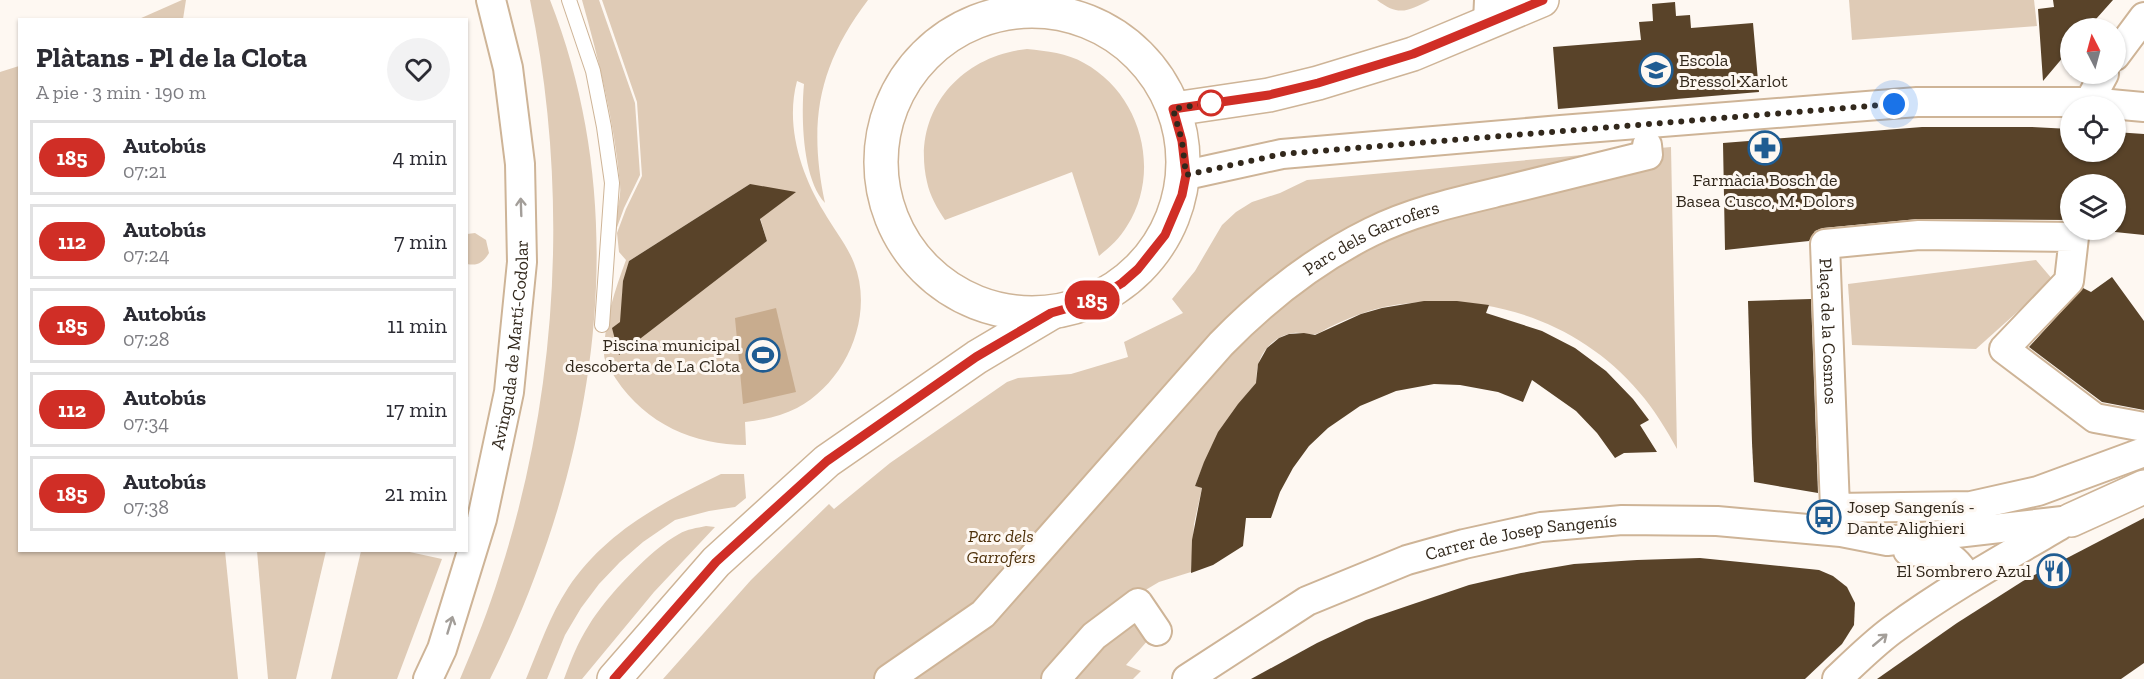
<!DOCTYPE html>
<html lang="es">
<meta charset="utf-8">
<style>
:root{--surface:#fff;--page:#f2f2f3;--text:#2b2b33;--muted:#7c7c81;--line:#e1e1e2}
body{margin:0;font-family:"Zilla Slab",serif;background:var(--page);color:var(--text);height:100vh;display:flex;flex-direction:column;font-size:22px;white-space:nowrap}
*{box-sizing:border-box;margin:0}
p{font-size:20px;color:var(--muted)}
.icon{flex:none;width:33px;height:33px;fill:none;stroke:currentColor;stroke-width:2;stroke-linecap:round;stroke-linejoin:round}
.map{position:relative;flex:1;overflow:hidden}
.side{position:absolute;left:18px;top:18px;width:450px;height:534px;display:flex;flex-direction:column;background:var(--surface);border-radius:0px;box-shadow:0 2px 4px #0004}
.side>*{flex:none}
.badge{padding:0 12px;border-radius:20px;font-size:21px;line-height:39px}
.needle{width:39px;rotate:354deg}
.buttons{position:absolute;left:2060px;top:18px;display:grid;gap:12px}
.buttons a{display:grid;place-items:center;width:66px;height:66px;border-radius:50%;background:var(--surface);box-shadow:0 2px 4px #0004;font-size:30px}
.you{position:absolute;width:30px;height:30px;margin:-15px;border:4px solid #fff;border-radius:50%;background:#1a73e8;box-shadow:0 0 0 9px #1a73e833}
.map>.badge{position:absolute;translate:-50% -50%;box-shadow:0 0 0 3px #fff}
.round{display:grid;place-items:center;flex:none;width:63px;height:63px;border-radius:32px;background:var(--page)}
.overview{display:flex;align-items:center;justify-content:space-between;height:102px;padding:0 18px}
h1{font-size:28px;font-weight:800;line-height:45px}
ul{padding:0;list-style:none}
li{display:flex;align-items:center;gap:18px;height:75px;margin:0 12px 9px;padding:0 6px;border:3px solid var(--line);border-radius:0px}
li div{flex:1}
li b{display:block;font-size:22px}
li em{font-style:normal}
li .badge{min-width:66px;font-weight:700;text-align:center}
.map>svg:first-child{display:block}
.green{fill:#dfcbb6;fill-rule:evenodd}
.water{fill:#c8ac8e}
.building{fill:#594329}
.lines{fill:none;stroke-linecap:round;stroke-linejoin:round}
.lane-casing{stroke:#ceb497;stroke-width:16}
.street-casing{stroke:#ceb497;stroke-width:32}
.secondary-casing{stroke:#ceb497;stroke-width:36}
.lane{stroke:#fff;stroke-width:14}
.street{stroke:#fff;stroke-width:28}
.secondary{stroke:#fff;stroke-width:33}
.oneway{stroke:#a39e99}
.line-casing{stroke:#fff;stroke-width:14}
.line{stroke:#d02e26;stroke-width:9}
.walk{stroke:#32281c;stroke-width:6;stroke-dasharray:0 10.8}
.stop-dot{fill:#fff;stroke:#d02e26;stroke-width:3}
.labels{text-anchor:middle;stroke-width:6;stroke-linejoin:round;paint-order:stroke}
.poi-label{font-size:18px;fill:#32281c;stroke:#fef8f2;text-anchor:start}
.street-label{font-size:18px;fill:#32281c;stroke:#fef8f2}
.park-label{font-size:18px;font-style:italic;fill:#4f320c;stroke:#fef8f2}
</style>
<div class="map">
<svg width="2144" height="679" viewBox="0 0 2144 679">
<rect width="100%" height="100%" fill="#fef8f2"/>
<g class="green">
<polygon points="182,0 186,0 183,19 139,19"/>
<path d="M530,0h20c87,221 44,471 -60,679h-30c15,-35 29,-70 40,-106 59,-183 69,-385 30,-573z"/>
<path d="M582,0h17l36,103 5,72 -16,33 -9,25c-2,-14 7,-33 5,-49 -6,-64 -21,-123 -38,-184z"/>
<path d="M602,0h266c-50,66 -60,122 -43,203 -23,-24 -24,-88 -21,-119l-7,-3c-12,45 4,93 27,131 9,16 23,33 30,51 21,53 -8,119 -57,145 -16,8 -34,12 -52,14l1,23c-52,0 -100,-21 -130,-66 -4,-7 -12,-16 -12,-25 0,-32 11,-64 22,-94l-7,-8 -2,-19 9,-24 16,-33 -5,-74zM750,184l17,57 -145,80v-26l7,-34z"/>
<path d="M1377,0h53c-22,11 -31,17 -53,0z"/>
<polygon points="1849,0 2034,0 2037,26 1852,40"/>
<path d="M1027,49c20,2 40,4 57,14 57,31 78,108 43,163 -7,12 -17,21 -28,30l-27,-84 -127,48c-8,-12 -15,-24 -18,-38 -16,-69 32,-126 100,-133z"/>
<polygon points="19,66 20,550 225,551 238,679 0,679 0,72"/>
<path d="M1671,147l6,302c-11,-20 -23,-40 -38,-57 -62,-74 -162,-104 -255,-85 -18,4 -35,11 -52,19 -5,2 -10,6 -16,8 -6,2 -15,-2 -22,-1 -24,3 -40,26 -37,49 -28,32 -47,64 -62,104l7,2 -8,36 -3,48 -32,10 -37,22 27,35 -23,26 15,6 -8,8h-470l88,-99 78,-76 5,5 56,-46 117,-81 11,-4 53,-4 57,-17 -4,-15 59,-29 -11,-14 23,-28 27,-46 14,-13 16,-10 28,-9 27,-13z"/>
<path d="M475,233l11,7 3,13c-6,10 -12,13 -22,11v-30z"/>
<polygon points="2036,260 2053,280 1976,349 1852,345 1848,284"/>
<path d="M721,474h23l2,24 -11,9 -26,4 -34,9 -32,22 -23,20 -21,22 -18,24 -16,27 -18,44h-21c13,-31 24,-64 42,-91 37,-56 95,-86 153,-114z"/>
<path d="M706,526l9,1 -61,65 -72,87h-18c7,-19 14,-37 25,-54 17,-28 62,-76 90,-91 8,-5 18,-6 27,-8z"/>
<polygon points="257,551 326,551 296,679 268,679"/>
<polygon points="361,551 405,551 442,559 397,679 331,679"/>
</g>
<polygon class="water" points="776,308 796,392 743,404 735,318"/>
<g class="building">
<polygon points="2053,0 2113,0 2088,28 2070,28 2070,49 2043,81 2038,9 2054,7"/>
<polygon points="1675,2 1676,16 1690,15 1691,28 1753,23 1759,92 1558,109 1553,47 1641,40 1639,22 1653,21 1652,4"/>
<polygon points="1922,127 2032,127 2070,129 2070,152 2115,152 2115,132 2144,134 2144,235 2115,232 2115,184 2070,184 2070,220 1918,219 1823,228 1815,231 1809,241 1725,250 1723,143"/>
<polygon points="750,184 796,192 760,219 767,241 619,355 612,328 620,322 623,281 629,261"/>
<polygon points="2112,277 2144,321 2144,410 2102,402 2029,347 2083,288 2091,292"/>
<polygon points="1811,299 1818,493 1754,482 1752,443 1748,301"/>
<polygon points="1424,301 1457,301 1489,305 1486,313 1542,331 1575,348 1606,371 1633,399 1649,420 1640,425 1657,452 1624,453 1615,458 1597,433 1576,411 1532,380 1523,402 1498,392 1460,385 1434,384 1396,391 1360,406 1328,428 1309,446 1293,468 1280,492 1271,518 1246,518 1243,546 1213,565 1191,573 1192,540 1202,488 1195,486 1204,462 1218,432 1238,404 1256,383 1258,364 1267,348 1279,338 1289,334 1304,333 1315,335 1361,314 1382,308"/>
<polygon points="2144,518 2144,663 2121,679 1877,679 1957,623 2023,581"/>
<polygon points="1700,558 1819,570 1833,576 1847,587 1855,603 1854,625 1842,644 1805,679 1251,679 1317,643 1366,620 1469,585 1521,573 1574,564 1637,560"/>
</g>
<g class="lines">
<g class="lane-casing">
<polyline id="lane" points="569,0 593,71 604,127 612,183 602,325"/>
</g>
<g class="street-casing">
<g id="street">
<polyline points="1488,22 1489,0"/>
<polyline points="2115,56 2144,17"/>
<polyline points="2089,102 2104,74"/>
<polyline points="1186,175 1282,154 1561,130 1917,102 2089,102 2144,107"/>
<path id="s1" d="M2144,427l-49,-9 -91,-69 65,-68 5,-44 -155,-2 -94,9 10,264 136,-2 67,-15 106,-39"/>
<path d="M1908,551c32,2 43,-2 60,28"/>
<path id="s2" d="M428,679l14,-30 40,-130 27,-127 13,-130 -2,-98 -12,-96 -17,-68"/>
<path id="s3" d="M889,679l94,-65 238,-270c44,-45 93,-84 150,-112 42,-21 89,-31 135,-42 47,-12 95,-23 142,-35l-1,-10"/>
<polyline points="1056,679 1094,636 1138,603 1157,631"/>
<path id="s4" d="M1187,679l120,-78 100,-41 57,-16 77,-17 81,-7 95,1 124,11 46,9 184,-21"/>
<path d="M1837,679c18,-17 35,-34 55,-49 53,-39 110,-71 167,-104"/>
</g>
</g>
<g class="secondary-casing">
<g id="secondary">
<circle cx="1032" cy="162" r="151"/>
<polyline points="1174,109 1269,95 1318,83 1413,54 1542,0"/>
<polyline points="2071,520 2144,487"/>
<polyline points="614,679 716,562 827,461 977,357 1051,313"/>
</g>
</g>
<use href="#lane" class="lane"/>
<use href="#street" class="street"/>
<use href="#secondary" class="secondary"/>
</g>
<defs><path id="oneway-shaft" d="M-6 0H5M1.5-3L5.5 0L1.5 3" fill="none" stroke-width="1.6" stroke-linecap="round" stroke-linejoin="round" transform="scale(1.5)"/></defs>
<g class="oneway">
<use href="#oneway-shaft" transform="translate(521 207) rotate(-92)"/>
<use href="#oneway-shaft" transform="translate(450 625) rotate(-73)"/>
<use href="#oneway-shaft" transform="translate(1880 640) rotate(-40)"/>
</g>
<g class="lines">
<g class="line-casing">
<polyline id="line" points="614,679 716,562 827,461 976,357 1051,313 1083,304 1103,295 1122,283 1138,269 1165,235 1182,195 1186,175 1182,141 1173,109 1269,95 1318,83 1413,54 1543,0"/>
</g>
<use href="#line" class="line"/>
<polyline class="walk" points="1211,103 1173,109 1182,141 1186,175 1282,154 1894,104"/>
</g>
<defs>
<g id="school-ring" transform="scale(1.725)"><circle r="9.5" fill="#fef8f2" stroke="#1f5c92" stroke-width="1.5"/><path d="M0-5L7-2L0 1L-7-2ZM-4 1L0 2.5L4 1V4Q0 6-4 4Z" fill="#1f5c92"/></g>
<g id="pharmacy-ring" transform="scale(1.725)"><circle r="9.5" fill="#fef8f2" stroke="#1f5c92" stroke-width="1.5"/><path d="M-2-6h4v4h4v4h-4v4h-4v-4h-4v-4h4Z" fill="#1f5c92"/></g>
<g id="stadium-ring" transform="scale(1.725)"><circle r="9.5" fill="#fef8f2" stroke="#1f5c92" stroke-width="1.5"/><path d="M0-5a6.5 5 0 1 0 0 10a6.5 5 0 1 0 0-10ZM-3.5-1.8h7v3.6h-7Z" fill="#1f5c92"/></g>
<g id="bus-ring" transform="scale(1.725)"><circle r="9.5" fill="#fef8f2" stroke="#1f5c92" stroke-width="1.5"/><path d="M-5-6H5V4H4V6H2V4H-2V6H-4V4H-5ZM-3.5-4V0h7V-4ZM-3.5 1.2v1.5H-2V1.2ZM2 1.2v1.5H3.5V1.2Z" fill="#1f5c92"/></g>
<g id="restaurant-ring" transform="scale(1.725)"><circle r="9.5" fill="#fef8f2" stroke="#1f5c92" stroke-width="1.5"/><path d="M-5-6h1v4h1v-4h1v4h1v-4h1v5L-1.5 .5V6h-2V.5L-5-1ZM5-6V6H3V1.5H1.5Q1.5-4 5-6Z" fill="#1f5c92"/></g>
</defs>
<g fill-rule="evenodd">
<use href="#school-ring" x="1656" y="70"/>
<use href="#pharmacy-ring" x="1765" y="148"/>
<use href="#stadium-ring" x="763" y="355"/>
<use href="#bus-ring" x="1824" y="517"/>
<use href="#restaurant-ring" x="2054" y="571"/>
</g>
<circle class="stop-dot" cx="1211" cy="103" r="12"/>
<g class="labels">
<g class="poi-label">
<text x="1679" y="66">Escola<tspan x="1679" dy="21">Bressol Xarlot</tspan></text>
<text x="1765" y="186" text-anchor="middle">Farmàcia Bosch de<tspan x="1765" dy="21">Basea Cusco, M. Dolors</tspan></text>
<text x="740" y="351" text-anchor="end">Piscina municipal<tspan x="740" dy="21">descoberta de La Clota</tspan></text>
<text x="1847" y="513">Josep Sangenís -<tspan x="1847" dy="21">Dante Alighieri</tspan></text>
<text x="2031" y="577" text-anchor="end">El Sombrero Azul</text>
</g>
<g class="street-label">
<text dy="6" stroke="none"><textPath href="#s3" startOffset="660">Parc dels Garrofers</textPath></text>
<text dy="6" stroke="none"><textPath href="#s1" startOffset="639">Plaça de la Cosmos</textPath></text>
<text dy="6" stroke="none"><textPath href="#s2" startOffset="346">Avinguda de Martí-Codolar</textPath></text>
<text dy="6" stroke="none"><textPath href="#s4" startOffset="368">Carrer de Josep Sangenís</textPath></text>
</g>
<g class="park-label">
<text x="1001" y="542">Parc dels<tspan x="1001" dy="21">Garrofers</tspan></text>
</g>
</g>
</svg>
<div class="buttons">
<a><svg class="needle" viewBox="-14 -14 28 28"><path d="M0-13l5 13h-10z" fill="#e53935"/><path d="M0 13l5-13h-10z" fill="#7c7c81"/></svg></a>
<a><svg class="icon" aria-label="locate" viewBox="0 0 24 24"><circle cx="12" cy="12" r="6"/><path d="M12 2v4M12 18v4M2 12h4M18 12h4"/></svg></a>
<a><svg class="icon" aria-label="layers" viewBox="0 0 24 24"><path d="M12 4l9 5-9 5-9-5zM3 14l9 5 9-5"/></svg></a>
</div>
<div class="you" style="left:1894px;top:104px"></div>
<b class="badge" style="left:1092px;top:300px;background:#d02e26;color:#fff">185</b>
<section class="side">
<div class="overview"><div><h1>Plàtans - Pl de la Clota</h1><p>A pie · 3 min · 190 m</p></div><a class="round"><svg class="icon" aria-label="heart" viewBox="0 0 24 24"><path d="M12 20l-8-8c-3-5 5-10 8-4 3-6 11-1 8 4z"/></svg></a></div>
<ul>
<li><span class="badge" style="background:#d02e26;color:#fff">185</span><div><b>Autobús</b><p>07:21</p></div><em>4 min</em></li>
<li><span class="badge" style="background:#d02e26;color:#fff">112</span><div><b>Autobús</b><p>07:24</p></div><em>7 min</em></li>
<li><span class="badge" style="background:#d02e26;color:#fff">185</span><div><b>Autobús</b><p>07:28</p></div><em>11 min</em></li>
<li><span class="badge" style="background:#d02e26;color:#fff">112</span><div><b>Autobús</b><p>07:34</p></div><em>17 min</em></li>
<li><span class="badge" style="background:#d02e26;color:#fff">185</span><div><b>Autobús</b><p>07:38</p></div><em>21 min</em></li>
</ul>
</section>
</div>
